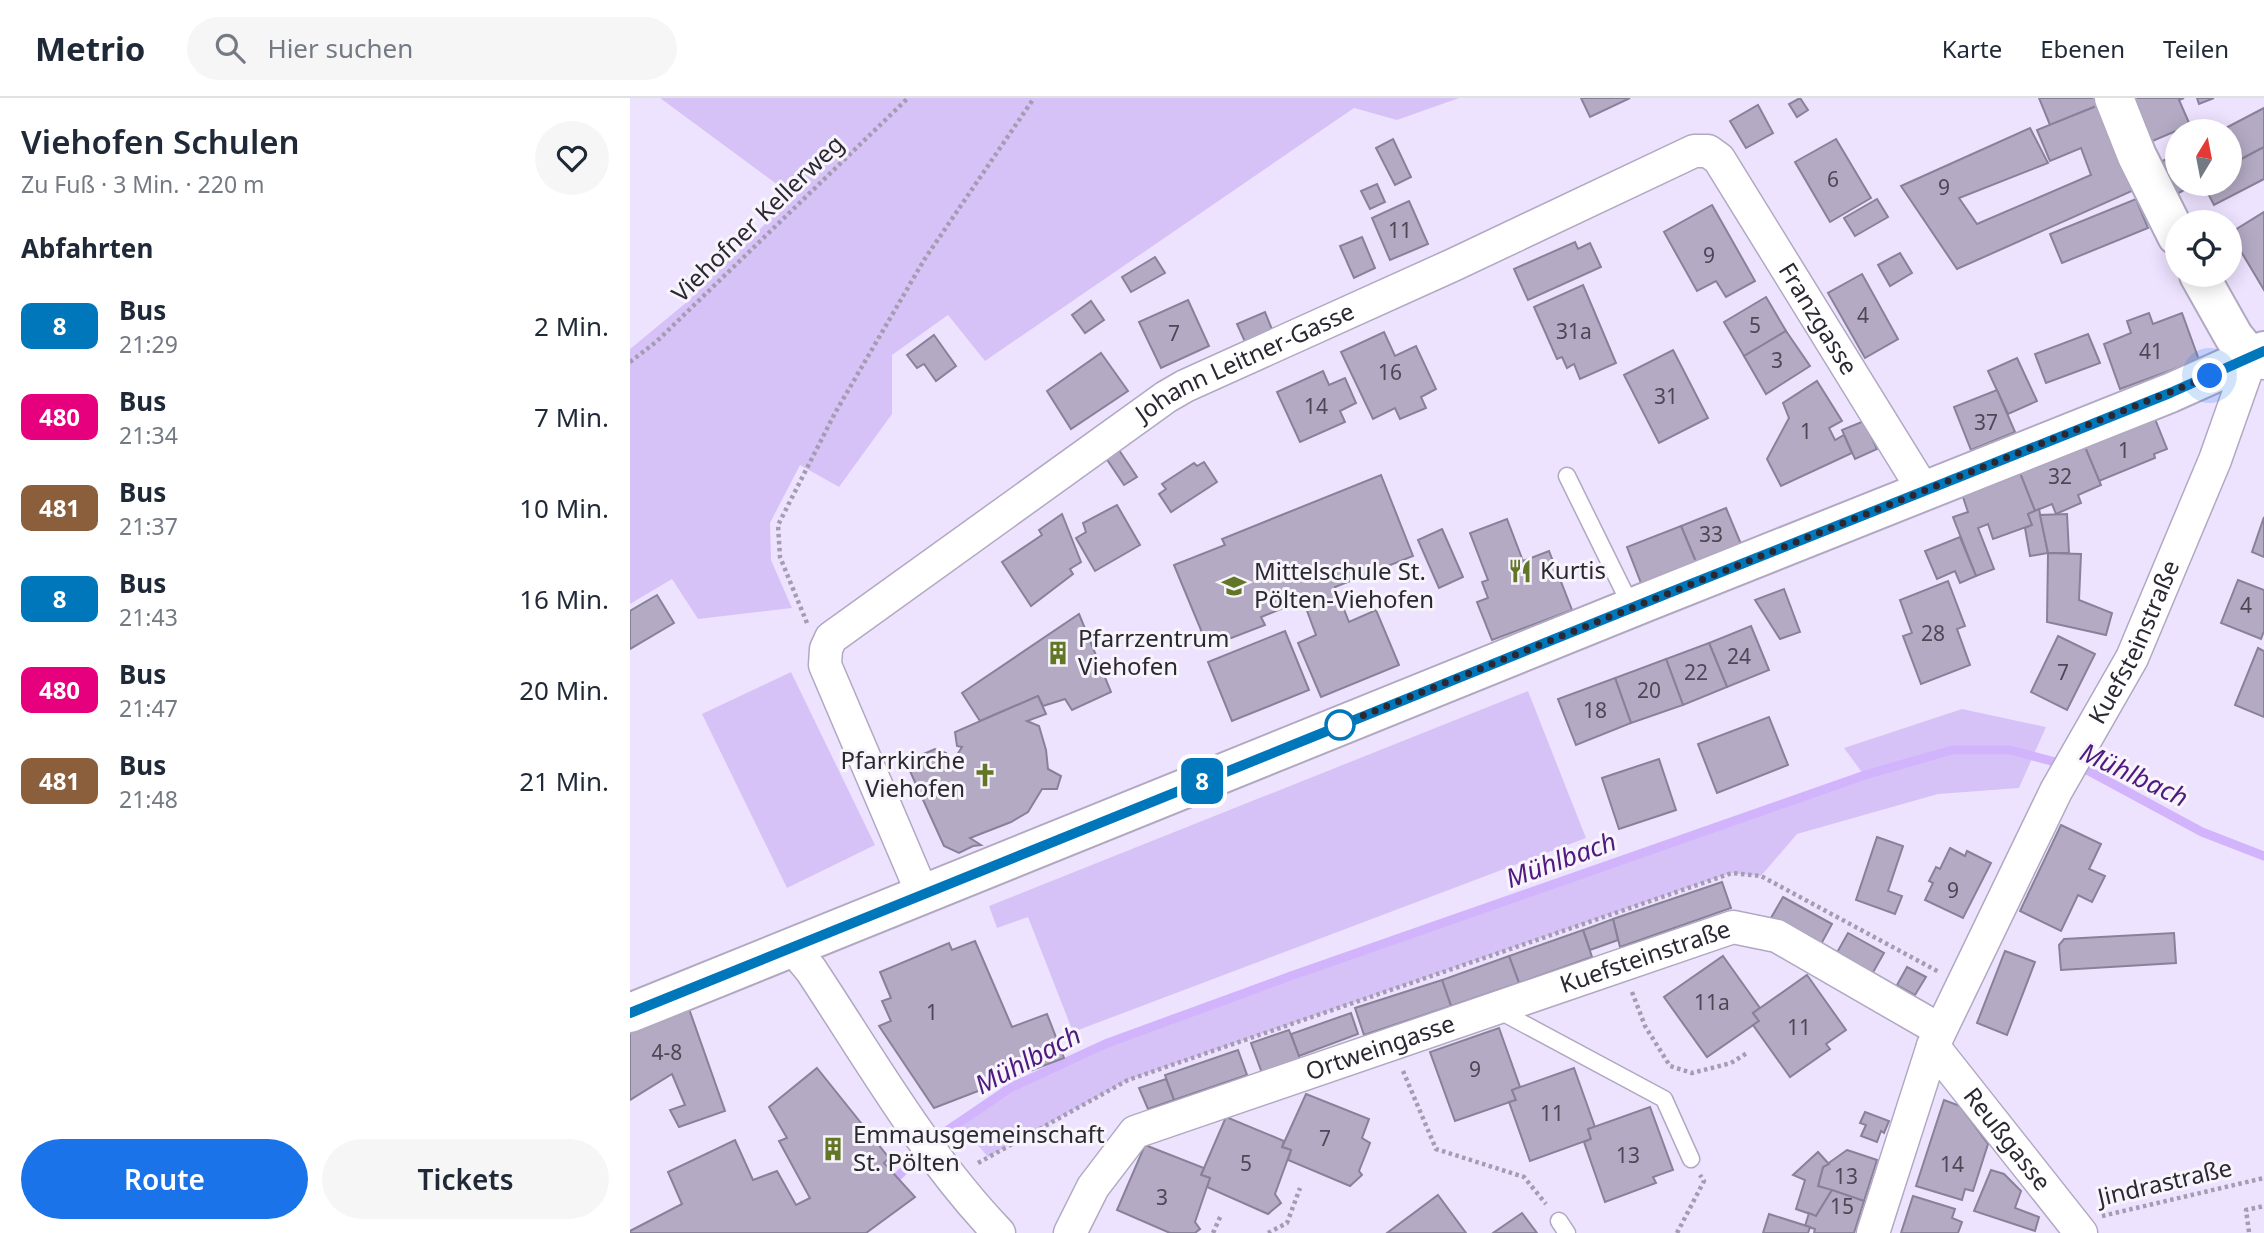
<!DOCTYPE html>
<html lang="de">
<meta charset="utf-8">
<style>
:root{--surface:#fff;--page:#f6f6f7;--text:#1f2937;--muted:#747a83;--line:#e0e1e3;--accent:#1a73e8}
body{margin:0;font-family:"Noto Sans",sans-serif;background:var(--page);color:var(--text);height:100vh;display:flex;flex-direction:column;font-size:26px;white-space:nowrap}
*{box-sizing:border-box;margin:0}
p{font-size:23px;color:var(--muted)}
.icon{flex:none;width:38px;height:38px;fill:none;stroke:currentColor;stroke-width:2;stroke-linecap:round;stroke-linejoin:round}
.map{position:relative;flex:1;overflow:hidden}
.details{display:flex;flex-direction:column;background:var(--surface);width:630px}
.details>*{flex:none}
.badge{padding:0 14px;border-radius:10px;font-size:24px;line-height:46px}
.needle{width:46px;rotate:10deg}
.controls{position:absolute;left:1535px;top:21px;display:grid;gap:14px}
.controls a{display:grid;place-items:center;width:77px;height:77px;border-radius:50%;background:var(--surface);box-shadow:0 4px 18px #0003;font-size:35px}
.you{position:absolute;width:35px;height:35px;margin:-18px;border:5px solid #fff;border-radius:50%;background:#1a73e8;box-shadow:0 0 0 10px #1a73e833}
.map>.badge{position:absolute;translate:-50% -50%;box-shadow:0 0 0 4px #fff}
h2{padding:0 21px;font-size:26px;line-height:63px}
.round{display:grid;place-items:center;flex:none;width:74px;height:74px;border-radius:37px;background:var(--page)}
.head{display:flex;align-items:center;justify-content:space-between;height:119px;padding:0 21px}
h1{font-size:33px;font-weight:600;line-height:52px}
.button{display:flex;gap:14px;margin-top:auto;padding:14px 21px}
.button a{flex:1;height:80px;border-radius:42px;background:var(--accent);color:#fff;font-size:28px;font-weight:600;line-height:80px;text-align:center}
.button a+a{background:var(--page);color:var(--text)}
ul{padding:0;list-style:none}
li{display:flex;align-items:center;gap:21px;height:91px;padding:0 21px}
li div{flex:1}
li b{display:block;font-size:26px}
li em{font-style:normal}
li .badge{min-width:77px;font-weight:700;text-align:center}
header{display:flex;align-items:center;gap:42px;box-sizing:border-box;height:98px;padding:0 35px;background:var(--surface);border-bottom:2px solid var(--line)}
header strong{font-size:33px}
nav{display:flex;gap:38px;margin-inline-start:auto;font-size:24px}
.search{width:490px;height:63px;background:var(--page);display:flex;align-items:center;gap:18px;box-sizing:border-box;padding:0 24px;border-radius:38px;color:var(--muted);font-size:26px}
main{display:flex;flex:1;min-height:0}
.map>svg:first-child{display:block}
.green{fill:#d7c2f7}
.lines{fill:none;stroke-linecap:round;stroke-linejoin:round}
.stream{stroke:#d1b4fc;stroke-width:9}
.building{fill:#b4aac4;stroke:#898099;stroke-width:2}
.service-casing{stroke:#b1a8c2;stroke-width:19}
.minor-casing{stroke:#b1a8c2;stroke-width:35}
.tertiary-casing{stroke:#b1a8c2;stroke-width:42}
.secondary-casing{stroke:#b1a8c2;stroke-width:42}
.path{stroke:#a49cb1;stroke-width:4.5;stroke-dasharray:3.5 3.5;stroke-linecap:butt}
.service{stroke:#fff;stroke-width:16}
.minor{stroke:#fff;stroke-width:32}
.tertiary{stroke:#fff;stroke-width:38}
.secondary{stroke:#fff;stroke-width:38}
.line-casing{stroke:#fff;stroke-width:16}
.line{stroke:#0077ba;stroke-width:10}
.walk{stroke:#2c2832;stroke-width:7;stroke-dasharray:0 12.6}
.stop-dot{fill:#fff;stroke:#0077ba;stroke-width:3.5}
.labels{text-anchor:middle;stroke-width:6;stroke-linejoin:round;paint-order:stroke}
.number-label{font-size:21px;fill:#4e4856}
.street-label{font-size:24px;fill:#2c2832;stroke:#f7f5fb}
.poi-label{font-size:24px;fill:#2c2832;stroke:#f7f5fb;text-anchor:start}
.water-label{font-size:26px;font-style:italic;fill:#4f1a80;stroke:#f7f5fb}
</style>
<header>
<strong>Metrio</strong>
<div class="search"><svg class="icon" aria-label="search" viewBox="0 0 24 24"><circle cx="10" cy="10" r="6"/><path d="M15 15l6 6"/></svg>Hier suchen</div>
<nav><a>Karte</a><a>Ebenen</a><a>Teilen</a></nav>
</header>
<main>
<section class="details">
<div class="head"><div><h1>Viehofen Schulen</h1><p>Zu Fuß · 3 Min. · 220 m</p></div><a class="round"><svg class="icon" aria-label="heart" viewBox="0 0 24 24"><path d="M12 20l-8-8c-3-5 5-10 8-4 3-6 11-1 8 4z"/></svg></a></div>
<h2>Abfahrten</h2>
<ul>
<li><span class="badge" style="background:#0077ba;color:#fff">8</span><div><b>Bus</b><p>21:29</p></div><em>2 Min.</em></li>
<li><span class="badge" style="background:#e6007e;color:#fff">480</span><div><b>Bus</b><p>21:34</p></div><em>7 Min.</em></li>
<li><span class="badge" style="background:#8b5e3c;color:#fff">481</span><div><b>Bus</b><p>21:37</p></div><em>10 Min.</em></li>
<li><span class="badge" style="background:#0077ba;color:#fff">8</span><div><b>Bus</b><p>21:43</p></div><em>16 Min.</em></li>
<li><span class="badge" style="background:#e6007e;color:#fff">480</span><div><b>Bus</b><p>21:47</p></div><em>20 Min.</em></li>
<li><span class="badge" style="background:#8b5e3c;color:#fff">481</span><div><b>Bus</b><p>21:48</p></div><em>21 Min.</em></li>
</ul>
<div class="button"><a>Route</a><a>Tickets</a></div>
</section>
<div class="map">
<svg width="1634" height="1135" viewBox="0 0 1634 1135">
<rect width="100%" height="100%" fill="#eee3ff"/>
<g class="green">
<polygon points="30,0 829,0 767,22 724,10 355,263 318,217 262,257 262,316 209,389 170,367 140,425 141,462 162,510 68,521 42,481 0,506 0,251 57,204 163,98"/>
<polygon points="161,574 245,747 157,790 72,616"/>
<polygon points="898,593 956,740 443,934 398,819 367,830 359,808"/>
<polygon points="1332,611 1416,629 1389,690 1308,696 1167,736 1131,778 1101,775 498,982 358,1059 329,1025 379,984 1234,677 1214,650"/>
</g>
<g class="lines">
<polyline class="stream" points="267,1079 315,1034 380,990 475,946 661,878 1235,677 1322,652 1380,652 1459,673 1572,734 1634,758"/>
</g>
<g class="building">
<polygon points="951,0 1000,0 960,19"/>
<polygon points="1170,0 1178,12 1167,19 1159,6"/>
<polygon points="1409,0 1466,0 1469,7 1420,27"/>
<polygon points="1500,0 1554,0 1549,2 1560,27 1518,45"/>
<polygon points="1567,0 1584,0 1569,6"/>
<polygon points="1128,7 1143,35 1116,50 1100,23"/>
<polygon points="1469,7 1504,92 1327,171 1271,88 1400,30 1418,65 1329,100 1347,126 1461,77 1451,50 1420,63 1407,32"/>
<polygon points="1634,10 1634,49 1600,67 1600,33 1590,33"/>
<polygon points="763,41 781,79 765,87 746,50"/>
<polygon points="1206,41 1241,100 1200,124 1165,64"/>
<polygon points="1634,49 1634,81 1584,107 1573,86 1600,86 1600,67"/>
<polygon points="1547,55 1547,86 1565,86 1543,98 1529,65"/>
<polygon points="747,86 755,104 740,111 731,93"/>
<polygon points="1247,101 1258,119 1225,138 1214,120"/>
<polygon points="1506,101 1518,130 1432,165 1420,136"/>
<polygon points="779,103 798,146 760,162 742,120"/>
<polygon points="1082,107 1125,183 1096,199 1086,183 1067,193 1034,134"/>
<polygon points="1634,114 1634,192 1600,135"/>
<polygon points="732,139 745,170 724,180 710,148"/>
<polygon points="945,144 948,151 960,145 971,169 898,202 884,171"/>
<polygon points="1270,155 1282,175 1260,188 1248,167"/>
<polygon points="525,159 535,175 501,194 492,179"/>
<polygon points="1232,176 1268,241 1235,260 1198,195"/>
<polygon points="953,187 986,265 950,281 944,266 937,270 932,259 927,261 904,209"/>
<polygon points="1136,199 1156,233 1114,258 1094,224"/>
<polygon points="558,202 579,248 531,270 509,224"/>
<polygon points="461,203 474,222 455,235 442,217"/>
<polygon points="635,214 643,234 616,246 607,226"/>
<polygon points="1519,215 1523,226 1552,215 1569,262 1490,291 1474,246 1501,235 1497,223"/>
<polygon points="1156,233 1180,268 1136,296 1114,258"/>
<polygon points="754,234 765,258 786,248 806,291 791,299 796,310 770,321 765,310 743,321 711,254"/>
<polygon points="1458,236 1470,265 1416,285 1405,256"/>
<polygon points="304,237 326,268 306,283 294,266 287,270 277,257"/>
<polygon points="1043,252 1078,320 1029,345 994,277"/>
<polygon points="471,255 498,293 441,331 417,293"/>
<polygon points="1387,260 1407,303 1378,316 1358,273"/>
<polygon points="693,273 699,287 715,280 726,305 710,313 715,324 670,344 647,294"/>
<polygon points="1187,283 1212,323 1199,330 1205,342 1214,337 1222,355 1151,388 1137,361 1159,320 1153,305"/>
<polygon points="1367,292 1385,334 1341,352 1324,309"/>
<polygon points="1525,321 1537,351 1524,356 1525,360 1469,383 1455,349"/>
<polygon points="1234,323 1247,351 1225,361 1212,332"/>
<polygon points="1455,349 1471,387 1448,397 1451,405 1426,416 1422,406 1405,413 1390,375"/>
<polygon points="489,352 507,379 494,387 476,360"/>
<polygon points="574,364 587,384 541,414 529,396 536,391 532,386 564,365 567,368"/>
<polygon points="1390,375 1405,413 1398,416 1402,427 1363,441 1358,426 1348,430 1364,471 1346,478 1323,419 1338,414 1332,396"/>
<polygon points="751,377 783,458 705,489 719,524 746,512 769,567 691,599 668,545 686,537 673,502 631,519 635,527 578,549 544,467 595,447 592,441"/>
<polygon points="487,407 510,447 465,473 446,440 456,434 453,425"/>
<polygon points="1096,410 1111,446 1066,464 1051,428"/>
<polygon points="1409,411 1418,455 1400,458 1395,430 1402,427 1398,416"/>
<polygon points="432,416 451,464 440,471 443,476 401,508 372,464 412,437 409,432"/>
<polygon points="1437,416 1439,455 1418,455 1410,417"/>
<polygon points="1634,419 1634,459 1622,454"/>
<polygon points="877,421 893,463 919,453 942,512 862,542 847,504 858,500 852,484 858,482 840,435"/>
<polygon points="1051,428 1066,464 1011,485 997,449"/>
<polygon points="812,431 833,479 809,490 788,442"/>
<polygon points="1330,439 1346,478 1330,485 1325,473 1307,481 1295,453"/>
<polygon points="1418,455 1451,456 1449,502 1482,515 1476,537 1417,524"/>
<polygon points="1608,482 1634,492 1634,533 1631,541 1591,525"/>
<polygon points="1318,483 1335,528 1327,531 1340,567 1291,586 1273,538 1282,535 1270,502"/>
<polygon points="1154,491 1170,534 1150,541 1125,502"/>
<polygon points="27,497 44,525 0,551 0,513"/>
<polygon points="449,516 481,594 442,612 435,601 413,608 408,598 350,623 332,595"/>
<polygon points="1121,528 1139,572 1097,589 1079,545"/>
<polygon points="655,533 679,592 602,623 578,564"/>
<polygon points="1428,538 1465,556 1437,612 1401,594"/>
<polygon points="1079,545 1097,589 1053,607 1036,561"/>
<polygon points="1628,550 1634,553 1634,619 1605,607"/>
<polygon points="1036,561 1053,607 1001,625 985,580"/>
<polygon points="985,580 1001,625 946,647 928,601"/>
<polygon points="408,598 416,616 397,623 409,628 416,652 418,671 431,678 427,691 412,691 398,714 381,724 340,740 351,747 343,748 329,755 314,748 279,671 288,667 291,657 305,651 316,655 320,668 332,649 327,648 325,634"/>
<polygon points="1139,619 1158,667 1087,695 1068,646"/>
<polygon points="1029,661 1046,712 989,731 972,680"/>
<polygon points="1431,727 1471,746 1459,771 1475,778 1462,804 1448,797 1431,833 1390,813"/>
<polygon points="1247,739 1273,748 1258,793 1272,798 1265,816 1226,802"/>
<polygon points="1320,750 1335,758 1337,753 1361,765 1333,820 1295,802 1303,785 1299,783 1306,769 1310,771"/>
<polygon points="1092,784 1101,810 990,849 983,821"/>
<polygon points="1153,799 1202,826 1190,848 1141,820"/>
<polygon points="983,821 988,842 960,852 953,832"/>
<polygon points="953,832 962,859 889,885 879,858"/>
<polygon points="1218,835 1254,855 1241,878 1205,858"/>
<polygon points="1544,835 1546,865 1431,872 1429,847 1434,841"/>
<polygon points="345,843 382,929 417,916 434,960 304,1010 249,928 261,923 252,903 261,900 250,874 319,845 322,852"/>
<polygon points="1375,853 1405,864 1377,937 1347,925"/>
<polygon points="879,858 889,885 821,908 812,882"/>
<polygon points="1093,858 1130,910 1123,915 1129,923 1077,959 1034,899"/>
<polygon points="1277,869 1296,879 1285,897 1267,887"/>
<polygon points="1177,877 1216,932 1196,946 1200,951 1160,979 1123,927 1129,923 1123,915"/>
<polygon points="812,882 821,908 734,937 725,910"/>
<polygon points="58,908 95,1013 49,1029 40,1012 55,1007 42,976 0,1002 0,933"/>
<polygon points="721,915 728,936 669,958 661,936"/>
<polygon points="869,930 890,989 882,992 886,1002 825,1023 800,954"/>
<polygon points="659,932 670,961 632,975 621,945"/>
<polygon points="608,952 617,977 544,1002 535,977"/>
<polygon points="187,970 259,1060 254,1065 285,1099 236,1135 0,1135 0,1133 52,1106 38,1074 105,1042 123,1082 147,1073 166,1107 180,1100 149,1043 157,1040 139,1009"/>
<polygon points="944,970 965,1029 958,1031 961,1041 900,1063 879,1004 886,1002 882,992"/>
<polygon points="536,981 544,1002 518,1011 509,990"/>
<polygon points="676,996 739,1021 732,1040 740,1045 729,1073 732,1077 720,1088 658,1062 661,1052 652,1049"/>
<polygon points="1314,1002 1330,1008 1358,1046 1343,1093 1335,1091 1332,1102 1286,1088"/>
<polygon points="1020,1009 1043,1072 1023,1079 1026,1085 975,1104 954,1044 961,1041 958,1031"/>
<polygon points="1235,1014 1259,1023 1254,1035 1251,1033 1247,1044 1231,1038 1236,1027 1230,1025"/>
<polygon points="596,1019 654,1043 652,1049 661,1052 645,1096 651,1105 638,1116 577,1089 580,1080 571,1077"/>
<polygon points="515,1047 574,1070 571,1077 580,1080 565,1124 570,1131 565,1135 540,1135 487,1112"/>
<polygon points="1217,1052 1247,1062 1234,1103 1188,1088 1193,1069"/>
<polygon points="1188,1054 1199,1066 1193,1069 1188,1088 1202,1092 1186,1118 1166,1111 1175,1082 1163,1077"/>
<polygon points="1361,1072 1374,1076 1391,1093 1385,1110 1409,1119 1405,1133 1344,1113"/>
<polygon points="1202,1092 1234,1103 1224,1135 1184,1135 1185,1131 1175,1128 1179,1115 1186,1118"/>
<polygon points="808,1097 836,1135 757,1135"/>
<polygon points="1283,1098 1325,1111 1322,1120 1332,1124 1328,1135 1271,1135"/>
<polygon points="892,1115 907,1135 863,1135"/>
<polygon points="1139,1116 1180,1129 1178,1135 1133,1135"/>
</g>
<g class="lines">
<g class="service-casing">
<g id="service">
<polyline points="937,378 1002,510"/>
<polyline points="866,911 1034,1001 1061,1061"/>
<polyline points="929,1123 937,1135"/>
</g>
</g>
<g class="minor-casing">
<g id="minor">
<path id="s1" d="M293,797l-98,-230 1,-16 5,-11 335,-241 19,-11 268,-121 241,-114h14l11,8 205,332"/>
<path d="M162,849l19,23c59,89 114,186 188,263"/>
<path id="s2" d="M1303,948l148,187"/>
<path id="s3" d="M440,1135l23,-46 42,-55 598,-205 44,9 163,94"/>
<path id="s4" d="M1243,1135l60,-187 123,-255 76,-133 83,-198 36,-102 13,5"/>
</g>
</g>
<g class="tertiary-casing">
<g id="tertiary">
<polyline points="1484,0 1507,58 1547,138"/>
<polyline points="1569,177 1604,239 1621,260"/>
</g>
</g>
<g class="secondary-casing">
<polyline id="secondary" points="0,915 1016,504 1540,295 1634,253"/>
</g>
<g class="path">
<polyline points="0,264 26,244 278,0"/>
<polyline points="177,525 150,459 148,427 205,315 294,162 404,0"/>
<polyline points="1002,894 1015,928 1040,968 1062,975 1101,965 1117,955"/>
<polyline points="773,973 806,1051 894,1079 916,1106"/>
<polyline points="348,1065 498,982 1102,775 1131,778 1309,874"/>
<polyline points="1472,1118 1634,1080"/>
<polyline points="1619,1134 1616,1112 1634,1108"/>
<polyline points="583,1135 591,1117"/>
<polyline points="638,1135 657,1125 670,1090"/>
<polyline points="1047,1135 1074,1083 1070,1077"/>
</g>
<use href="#service" class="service"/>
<use href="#minor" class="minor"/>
<use href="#tertiary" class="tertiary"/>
<use href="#secondary" class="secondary"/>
</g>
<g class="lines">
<g class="line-casing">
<polyline id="line" points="0,915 1041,494 1540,295 1634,253"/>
</g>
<use href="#line" class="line"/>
<polyline class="walk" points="710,627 1580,278"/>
</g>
<defs>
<g id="restaurant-bare" transform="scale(1.89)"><path d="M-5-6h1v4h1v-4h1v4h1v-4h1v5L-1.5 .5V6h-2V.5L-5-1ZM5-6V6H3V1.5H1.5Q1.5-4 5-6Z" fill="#627626" stroke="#f7f5fb" stroke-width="2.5" paint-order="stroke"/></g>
<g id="school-bare" transform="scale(1.89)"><path d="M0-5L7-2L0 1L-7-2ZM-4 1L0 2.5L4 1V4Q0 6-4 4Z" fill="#627626" stroke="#f7f5fb" stroke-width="2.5" paint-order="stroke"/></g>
<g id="building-bare" transform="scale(1.89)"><path d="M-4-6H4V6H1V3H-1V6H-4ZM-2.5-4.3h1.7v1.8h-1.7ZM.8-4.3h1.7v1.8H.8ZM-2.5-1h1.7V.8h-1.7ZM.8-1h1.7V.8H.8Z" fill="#627626" stroke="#f7f5fb" stroke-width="2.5" paint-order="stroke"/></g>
<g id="church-bare" transform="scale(1.89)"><path d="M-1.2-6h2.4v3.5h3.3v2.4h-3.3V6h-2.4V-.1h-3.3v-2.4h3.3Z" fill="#627626" stroke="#f7f5fb" stroke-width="2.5" paint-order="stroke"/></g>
</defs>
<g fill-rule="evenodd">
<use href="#restaurant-bare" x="890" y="473"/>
<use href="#school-bare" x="604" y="488"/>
<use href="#building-bare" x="428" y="555"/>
<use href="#church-bare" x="355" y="677"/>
<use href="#building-bare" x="203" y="1051"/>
</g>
<circle class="stop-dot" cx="710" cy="627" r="14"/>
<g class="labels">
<g class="number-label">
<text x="1203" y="89">6</text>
<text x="1314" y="97">9</text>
<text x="770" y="140">11</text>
<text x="1079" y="165">9</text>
<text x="1233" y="225">4</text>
<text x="1125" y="235">5</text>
<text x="944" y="241">31a</text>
<text x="544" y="243">7</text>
<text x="1521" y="261">41</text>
<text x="1147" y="270">3</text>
<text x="760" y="282">16</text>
<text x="1036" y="306">31</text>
<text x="686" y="316">14</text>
<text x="1356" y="332">37</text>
<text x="1176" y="341">1</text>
<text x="1494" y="360">1</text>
<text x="1430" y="386">32</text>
<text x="1081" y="444">33</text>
<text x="1616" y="515">4</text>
<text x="1303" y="543">28</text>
<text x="1109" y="566">24</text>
<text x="1066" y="582">22</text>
<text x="1433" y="582">7</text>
<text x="1019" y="600">20</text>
<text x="965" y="620">18</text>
<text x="1323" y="800">9</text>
<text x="1082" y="912">11a</text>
<text x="302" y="922">1</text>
<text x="1169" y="937">11</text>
<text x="37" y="962">4-8</text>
<text x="845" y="979">9</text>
<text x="922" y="1023">11</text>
<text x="695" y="1048">7</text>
<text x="998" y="1065">13</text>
<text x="616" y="1073">5</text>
<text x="1322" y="1074">14</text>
<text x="1216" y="1086">13</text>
<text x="532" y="1107">3</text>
<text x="1212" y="1116">15</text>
</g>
<g class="street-label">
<text transform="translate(128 121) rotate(-44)" y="8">Viehofner Kellerweg</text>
<text dy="8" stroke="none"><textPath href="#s1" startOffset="1489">Franzgasse</textPath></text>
<text dy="8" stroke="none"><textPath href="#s1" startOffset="777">Johann Leitner-Gasse</textPath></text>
<text dy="8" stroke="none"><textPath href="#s4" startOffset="648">Kuefsteinstraße</textPath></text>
<text dy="8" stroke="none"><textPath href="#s3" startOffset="660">Kuefsteinstraße</textPath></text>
<text dy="8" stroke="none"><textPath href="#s3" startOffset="380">Ortweingasse</textPath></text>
<text dy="8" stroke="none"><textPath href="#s2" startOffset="119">Reußgasse</textPath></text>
<text transform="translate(1535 1085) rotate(-13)" y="8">Jindrastraße</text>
</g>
<g class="poi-label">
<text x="910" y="481">Kurtis</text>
<text x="624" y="482">Mittelschule St.<tspan x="624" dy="28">Pölten-Viehofen</tspan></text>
<text x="448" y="549">Pfarrzentrum<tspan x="448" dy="28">Viehofen</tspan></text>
<text x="335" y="671" text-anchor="end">Pfarrkirche<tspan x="335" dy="28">Viehofen</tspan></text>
<text x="223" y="1045">Emmausgemeinschaft<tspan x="223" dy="28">St. Pölten</tspan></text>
</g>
<g class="water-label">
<text transform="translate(1504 677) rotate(25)" y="9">Mühlbach</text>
<text transform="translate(931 762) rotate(-20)" y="9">Mühlbach</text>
<text transform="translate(398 962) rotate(-28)" y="9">Mühlbach</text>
</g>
</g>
</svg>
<div class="controls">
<a><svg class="needle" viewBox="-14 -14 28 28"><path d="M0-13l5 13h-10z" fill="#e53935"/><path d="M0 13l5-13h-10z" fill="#747a83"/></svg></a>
<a><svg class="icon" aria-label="locate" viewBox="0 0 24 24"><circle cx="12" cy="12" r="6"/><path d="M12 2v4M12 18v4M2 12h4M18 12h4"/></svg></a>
</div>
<div class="you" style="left:1580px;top:278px"></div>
<b class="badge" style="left:572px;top:683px;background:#0077ba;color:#fff">8</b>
</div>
</main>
